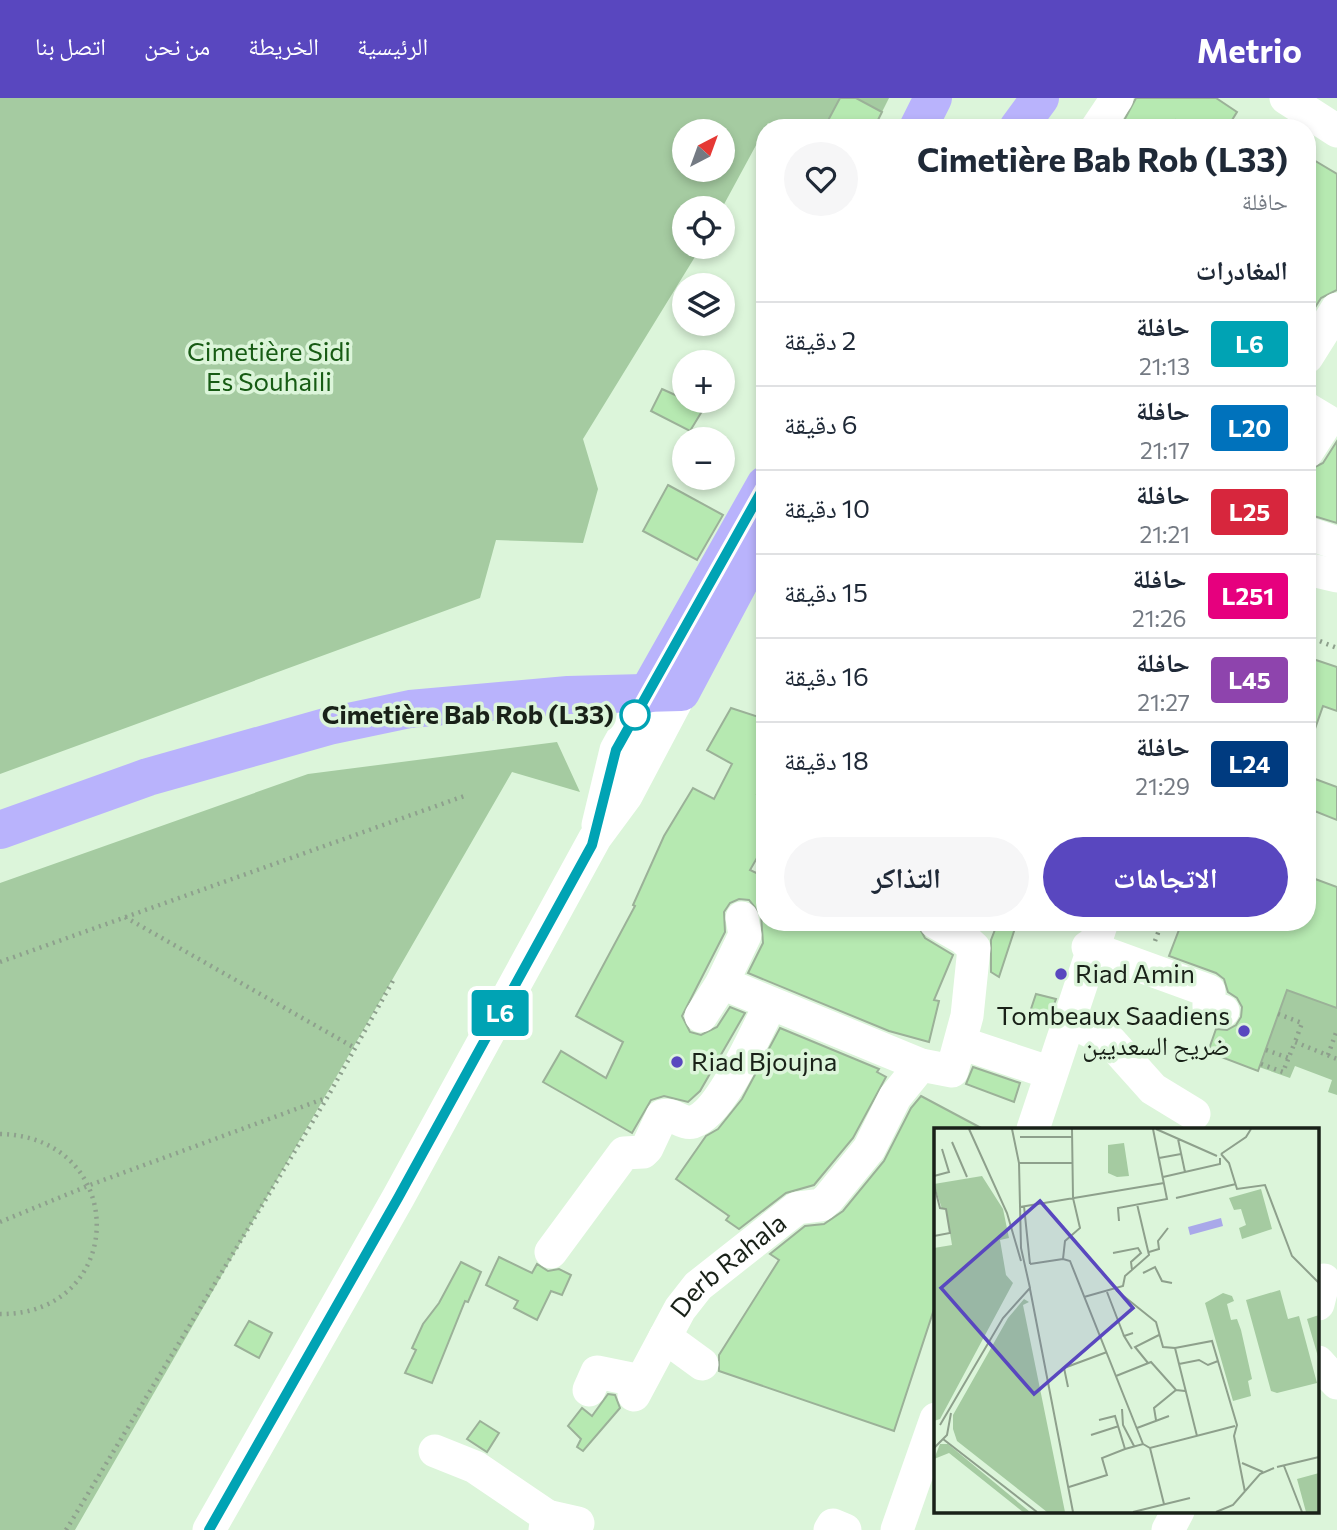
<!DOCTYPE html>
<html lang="ar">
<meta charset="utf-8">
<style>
:root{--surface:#fff;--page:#f6f6f7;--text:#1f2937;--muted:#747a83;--line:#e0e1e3;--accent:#5947bf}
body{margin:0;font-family:Commissioner,"Noto Naskh Arabic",sans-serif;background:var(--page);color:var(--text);direction:rtl;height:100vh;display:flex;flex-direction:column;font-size:26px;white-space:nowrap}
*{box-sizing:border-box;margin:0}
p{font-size:23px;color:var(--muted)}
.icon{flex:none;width:38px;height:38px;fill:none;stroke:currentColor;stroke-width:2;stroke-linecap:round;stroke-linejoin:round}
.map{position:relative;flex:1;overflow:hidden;direction:ltr}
.panel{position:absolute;left:756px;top:21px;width:560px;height:812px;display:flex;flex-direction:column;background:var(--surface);border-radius:28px;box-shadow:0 4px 10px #0003;direction:rtl}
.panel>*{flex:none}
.badge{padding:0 14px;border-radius:5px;font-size:24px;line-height:46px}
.needle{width:46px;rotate:41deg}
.buttons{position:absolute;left:672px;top:21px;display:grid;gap:14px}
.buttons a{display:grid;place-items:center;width:63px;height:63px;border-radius:50%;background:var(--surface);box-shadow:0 4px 10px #0003;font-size:35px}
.map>.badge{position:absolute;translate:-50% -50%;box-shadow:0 0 0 4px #fff}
h2{padding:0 28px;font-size:26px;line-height:63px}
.round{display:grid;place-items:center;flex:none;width:74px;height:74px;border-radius:37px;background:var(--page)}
.head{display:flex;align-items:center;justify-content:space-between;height:119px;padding:0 28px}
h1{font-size:33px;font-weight:700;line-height:52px}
.primary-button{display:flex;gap:14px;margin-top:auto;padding:14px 28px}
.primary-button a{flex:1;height:80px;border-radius:42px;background:var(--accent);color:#fff;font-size:28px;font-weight:700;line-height:80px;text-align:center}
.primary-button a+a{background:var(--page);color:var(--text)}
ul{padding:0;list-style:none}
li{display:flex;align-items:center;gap:21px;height:84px;padding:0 28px;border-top:2px solid var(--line)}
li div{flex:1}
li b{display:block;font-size:26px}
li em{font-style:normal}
li .badge{min-width:77px;font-weight:700;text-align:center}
header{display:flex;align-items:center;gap:42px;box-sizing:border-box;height:98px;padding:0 35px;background:var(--accent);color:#fff}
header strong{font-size:33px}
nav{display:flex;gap:38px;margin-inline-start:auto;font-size:24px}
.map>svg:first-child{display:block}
.green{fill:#a5cba1;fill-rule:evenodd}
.building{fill:#b6e9b1;stroke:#9bb198;stroke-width:2}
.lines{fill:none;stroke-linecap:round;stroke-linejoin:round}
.path{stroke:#8ea08d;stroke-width:4.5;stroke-dasharray:2 5;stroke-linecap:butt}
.minor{stroke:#fff;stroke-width:33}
.major{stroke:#b9b3fc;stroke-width:38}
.line-casing{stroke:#fff;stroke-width:16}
.line{stroke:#00a3b4;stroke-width:10}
.stop-dot{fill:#fff;stroke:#00a3b4;stroke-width:3.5}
.poi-dot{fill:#5947bf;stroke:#dcf5da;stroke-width:2.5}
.labels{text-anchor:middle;stroke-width:7;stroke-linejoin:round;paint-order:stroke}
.park-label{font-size:26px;fill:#175b14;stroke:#dcf5da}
.stop-label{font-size:26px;font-weight:bold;fill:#192118;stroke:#dcf5da;text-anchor:end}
.poi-label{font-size:26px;fill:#192118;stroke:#dcf5da;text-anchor:start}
.street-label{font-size:26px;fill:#192118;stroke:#dcf5da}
.inset-road{fill:none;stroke:#8ea08c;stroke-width:2}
.view{fill:#5947bf;fill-opacity:0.15;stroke:#5947bf;stroke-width:3.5}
.inset-edge{fill:none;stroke:#192118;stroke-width:3.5}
</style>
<header>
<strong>Metrio</strong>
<nav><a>الرئيسية</a><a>الخريطة</a><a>من نحن</a><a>اتصل بنا</a></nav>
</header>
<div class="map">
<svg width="1337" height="1432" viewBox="0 0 1337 1432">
<rect width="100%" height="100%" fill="#dcf5da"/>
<g class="green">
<path d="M0,0h889l-15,30h-97l-9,-5 -46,85h-38v39h17l-118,192 15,50 -15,54 -87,-3 -16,58 -480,176zM684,33h39v39h-39z"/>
<polygon points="557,644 580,694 512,674 75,1432 0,1432 0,785 308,676"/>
<polygon points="1290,884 1337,910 1337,997 1328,994 1332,982 1295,968 1290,980 1259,969"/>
</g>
<g class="building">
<polygon points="840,0 856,0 882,14 874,30 824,30"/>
<polygon points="1136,0 1216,0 1237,14 1227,30 1190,30 1176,22 1171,30 1120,30"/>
<polygon points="1307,58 1337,76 1337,192 1321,200 1307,222"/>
<polygon points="662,291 704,310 690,333 651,313"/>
<polygon points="1337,343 1337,425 1307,416 1307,373 1323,365"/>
<polygon points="668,387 723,417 697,462 643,433"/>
<polygon points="1307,559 1337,569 1337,613 1323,608 1310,645 1307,645"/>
<polygon points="731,610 765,621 765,681 757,696 765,700 765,746 750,772 765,779 765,824 916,824 925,840 953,857 934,902 939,903 929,944 889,933 748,875 763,845 761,817 749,802 739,801 730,805 724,814 725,834 682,918 690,934 701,937 717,929 730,909 745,915 700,993 688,1004 664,998 651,1002 632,1035 543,984 561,953 606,980 623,944 576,918 635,808 633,807 664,738 693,690 714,701 732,666 707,652"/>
<polygon points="1307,678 1337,689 1337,722 1307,710"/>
<polygon points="1307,778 1337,789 1337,910 1287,892 1258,973 1208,954 1216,931 1227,932 1236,927 1241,919 1242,909 1237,900 1228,894 1224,881 1216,875 1169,858 1182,824 1307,824"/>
<polygon points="998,824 1017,824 999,879 991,874 991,842"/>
<polygon points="1036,896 1056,901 1048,924 1030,914"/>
<polygon points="780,930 879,971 877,974 886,979 853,1040 814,1087 786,1095 739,1131 726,1122 729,1118 676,1081 706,1038 718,1031 742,1001"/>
<polygon points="973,969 1020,985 1014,1004 966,986"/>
<polygon points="921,998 983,1031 936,1031 936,1205 894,1333 719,1273 719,1257 779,1162 770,1156 805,1128 824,1126 843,1113 884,1063 911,1010"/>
<polygon points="499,1159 532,1175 537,1166 548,1173 559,1171 571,1177 562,1197 551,1193 537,1222 514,1210 518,1203 486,1187"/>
<polygon points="461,1164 481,1174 468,1204 465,1203 432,1285 405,1275 416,1252 412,1250 423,1226 439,1205"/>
<polygon points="249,1223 272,1235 259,1260 235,1247"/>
<polygon points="608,1296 615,1297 620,1310 583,1353 577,1349 581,1341 568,1328 582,1310 592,1318"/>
<polygon points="480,1323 499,1335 487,1354 467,1341"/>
</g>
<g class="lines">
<g class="path">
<polyline points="1307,538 1337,550"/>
<polyline points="125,819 355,950"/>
<polyline points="1155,843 1162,824"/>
<polyline points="0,864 467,697"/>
<polyline points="1278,916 1302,925 1295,944"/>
<polyline points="1266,952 1289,960"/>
<polyline points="1328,957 1337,932"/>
<polyline points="1261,966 1283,974 1295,944 1337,961"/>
<path d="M0,1036c130,3 128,181 0,180"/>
<polyline points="0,1124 90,1087 326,1000"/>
<polyline points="66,1432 327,1000 394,881"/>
</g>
<g class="minor">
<polyline points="1286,0 1337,33"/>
<polyline points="1097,30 1117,0"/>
<polyline points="1307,259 1337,211"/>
<polyline points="1307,311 1327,323 1307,354"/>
<polyline points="1307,435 1337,445"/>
<polyline points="1307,471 1337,478"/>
<polyline points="598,727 616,652 647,596"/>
<polyline points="742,820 745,837 722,885 921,967 952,973 967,918 974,850 963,840 935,824"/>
<polyline points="1088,849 1209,893 1209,909 1223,913"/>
<polyline points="701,918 722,885"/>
<polyline points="1069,923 1110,943 1153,991 1194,1016"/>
<polyline points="961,945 1051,975"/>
<polyline points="1033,1031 1102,824"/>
<path d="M551,1154l73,-99 19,-1 4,-4 15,-32c11,-4 20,9 31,6 29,-9 63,-90 77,-117"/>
<polyline points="1318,1206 1324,1182"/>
<polyline points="665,1239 702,1266"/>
<polyline points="1318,1264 1337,1285"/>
<polyline points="589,1292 597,1274 641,1283"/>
<path id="s1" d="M634,1297l46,-86 18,-23 99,-78 24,-3 7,-6 41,-50 26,-52 26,-32"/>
<polyline points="435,1353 475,1369 547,1418 545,1432"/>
<polyline points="547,1418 578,1425"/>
<polyline points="209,1432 398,1100 595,740 626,698 681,594"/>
<polyline points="830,1432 833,1427 845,1432"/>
<polyline points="897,1432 936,1321"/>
<polyline points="1168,1432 1178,1413"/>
</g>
<g class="major">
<polyline points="918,30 933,0"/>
<polyline points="1018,30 1040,0"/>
<polyline points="647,596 765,387"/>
<polyline points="0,732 148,679 329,628 410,611 568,597 681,594 765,436"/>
</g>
</g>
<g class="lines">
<g class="line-casing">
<polyline id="line" points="209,1432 398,1100 592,747 616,652 765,387"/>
</g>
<use href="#line" class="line"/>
</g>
<circle class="stop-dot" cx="635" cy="617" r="14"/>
<g class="poi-dot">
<circle cx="1061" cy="876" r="7"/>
<circle cx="1244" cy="933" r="7"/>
<circle cx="677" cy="964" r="7"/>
</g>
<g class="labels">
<g class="park-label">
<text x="269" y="263">Cimetière Sidi<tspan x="269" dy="30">Es Souhaili</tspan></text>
</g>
<g class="stop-label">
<text x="614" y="626">Cimetière Bab Rob (L33)</text>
</g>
<g class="poi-label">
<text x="1075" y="885">Riad Amin</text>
<text x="1230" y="927" text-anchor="end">Tombeaux Saadiens<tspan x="1230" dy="30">ضريح السعديين</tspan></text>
<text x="691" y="973">Riad Bjoujna</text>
</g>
<g class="street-label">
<text dy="9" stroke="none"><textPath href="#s1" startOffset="163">Derb Rahala</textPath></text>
</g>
</g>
<g transform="translate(934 1030)">
<rect width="385" height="385" fill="#dcf5da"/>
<path d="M190,15l5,33 -12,1 -9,-4v-28zM48,48l21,33 6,29 -9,2 6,35 7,8 -73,136 -6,2v-173l18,-3 -6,-36h-4l-8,-25zM327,61l11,40 -30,10 -3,-11 7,-3 -5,-16 -7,1 -5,-12zM346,162l8,29 11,-3 18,67 -40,10 -6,-2 -25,-91zM289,165l9,3 2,5 -7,3 4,16 6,-1 4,11 11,49 -4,2 3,15 -18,5 -28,-98zM90,171l5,3 -6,3 42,207h-18l-90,-71 -4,-12v-14l55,-97zM385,187v45l-12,-41zM6,316h8l82,68h-7l-74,-59 -15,6zM385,345v39h-13l-9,-33z" fill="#a5cba1"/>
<path d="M287,90l2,8 -33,9 -2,-8z" fill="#a9a8e9"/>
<path class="inset-road" d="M35,1l38,84 14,48M222,1l61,27M86,9h52M244,11l7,33M18,14l15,35M287,26l8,9 8,26 28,-4 27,71 27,27M287,26l25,-17 5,-8M225,30l22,-4M85,35h54M0,48l15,-4 -7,-23M229,49l57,-13v-6M0,57l6,23 6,1 4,24 -16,3M242,70l60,-14M90,78l6,58M86,79l144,-24M185,93l-1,-13 49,-9 -14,-70M215,124l10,-3 -1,-8 10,-13M179,125l25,-5 3,5 -10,9 1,8M129,131l7,2 73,183M129,131l2,-18 15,-13 -7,-30 -1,-69M96,136l33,-5M209,145l12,-6 7,14 10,2M96,161l43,223M182,162l40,32 7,25 12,1 22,88M173,164l17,44M150,169l39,-11 2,-10 24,-21 -12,-51M241,220l37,-7 25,84 -3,11 11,56M198,221l-8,-13 9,-3M214,235l-13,-16 24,-12M245,236l20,-4 9,5 10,-4M182,248l35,-14 25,28 9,1M134,259l-4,-19 43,-16M188,281l1,16 11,21M165,292l16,-4 10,33M222,292l-2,-12 22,-18M6,297l63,-107 27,-30 -9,-40 -2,-85 -7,-34M203,300l32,-12M157,307l28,-9M9,311l94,73M0,320l13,-13 4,-22M216,320l14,56M308,335l21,9M350,338l18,46M343,339l42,-10M135,359l38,-12 -5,-17 23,-9 18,-5 7,4 85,-22M199,384l57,-14M282,384l17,-7 27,-31 14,-6"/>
<path class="view" d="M106,73l93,107 -99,86 -93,-106z"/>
<rect width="385" height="385" class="inset-edge"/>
</g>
</svg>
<div class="buttons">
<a><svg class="needle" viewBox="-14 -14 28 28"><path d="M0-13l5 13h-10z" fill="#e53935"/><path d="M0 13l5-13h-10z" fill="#747a83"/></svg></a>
<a><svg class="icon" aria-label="locate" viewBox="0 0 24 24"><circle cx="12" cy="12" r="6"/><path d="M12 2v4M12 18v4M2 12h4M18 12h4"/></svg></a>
<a><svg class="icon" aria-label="layers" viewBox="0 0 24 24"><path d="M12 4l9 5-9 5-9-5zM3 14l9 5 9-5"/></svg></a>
<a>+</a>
<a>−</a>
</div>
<b class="badge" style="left:500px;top:915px;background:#00a3b4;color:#fff">L6</b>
<section class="panel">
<div class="head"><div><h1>Cimetière Bab Rob (L33)</h1><p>حافلة</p></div><a class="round"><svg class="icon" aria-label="heart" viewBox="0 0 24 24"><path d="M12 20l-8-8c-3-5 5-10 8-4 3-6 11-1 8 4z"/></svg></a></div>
<h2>المغادرات</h2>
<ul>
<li><span class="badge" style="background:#00a3b4;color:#fff">L6</span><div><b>حافلة</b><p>21:13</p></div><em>2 دقيقة</em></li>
<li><span class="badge" style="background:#0072bc;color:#fff">L20</span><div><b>حافلة</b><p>21:17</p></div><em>6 دقيقة</em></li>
<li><span class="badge" style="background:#d7263d;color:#fff">L25</span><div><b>حافلة</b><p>21:21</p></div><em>10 دقيقة</em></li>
<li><span class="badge" style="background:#e6007e;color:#fff">L251</span><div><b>حافلة</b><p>21:26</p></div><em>15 دقيقة</em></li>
<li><span class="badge" style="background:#8e44ad;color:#fff">L45</span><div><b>حافلة</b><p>21:27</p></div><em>16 دقيقة</em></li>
<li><span class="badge" style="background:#003b80;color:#fff">L24</span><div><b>حافلة</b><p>21:29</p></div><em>18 دقيقة</em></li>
</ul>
<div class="primary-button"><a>الاتجاهات</a><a>التذاكر</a></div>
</section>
</div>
